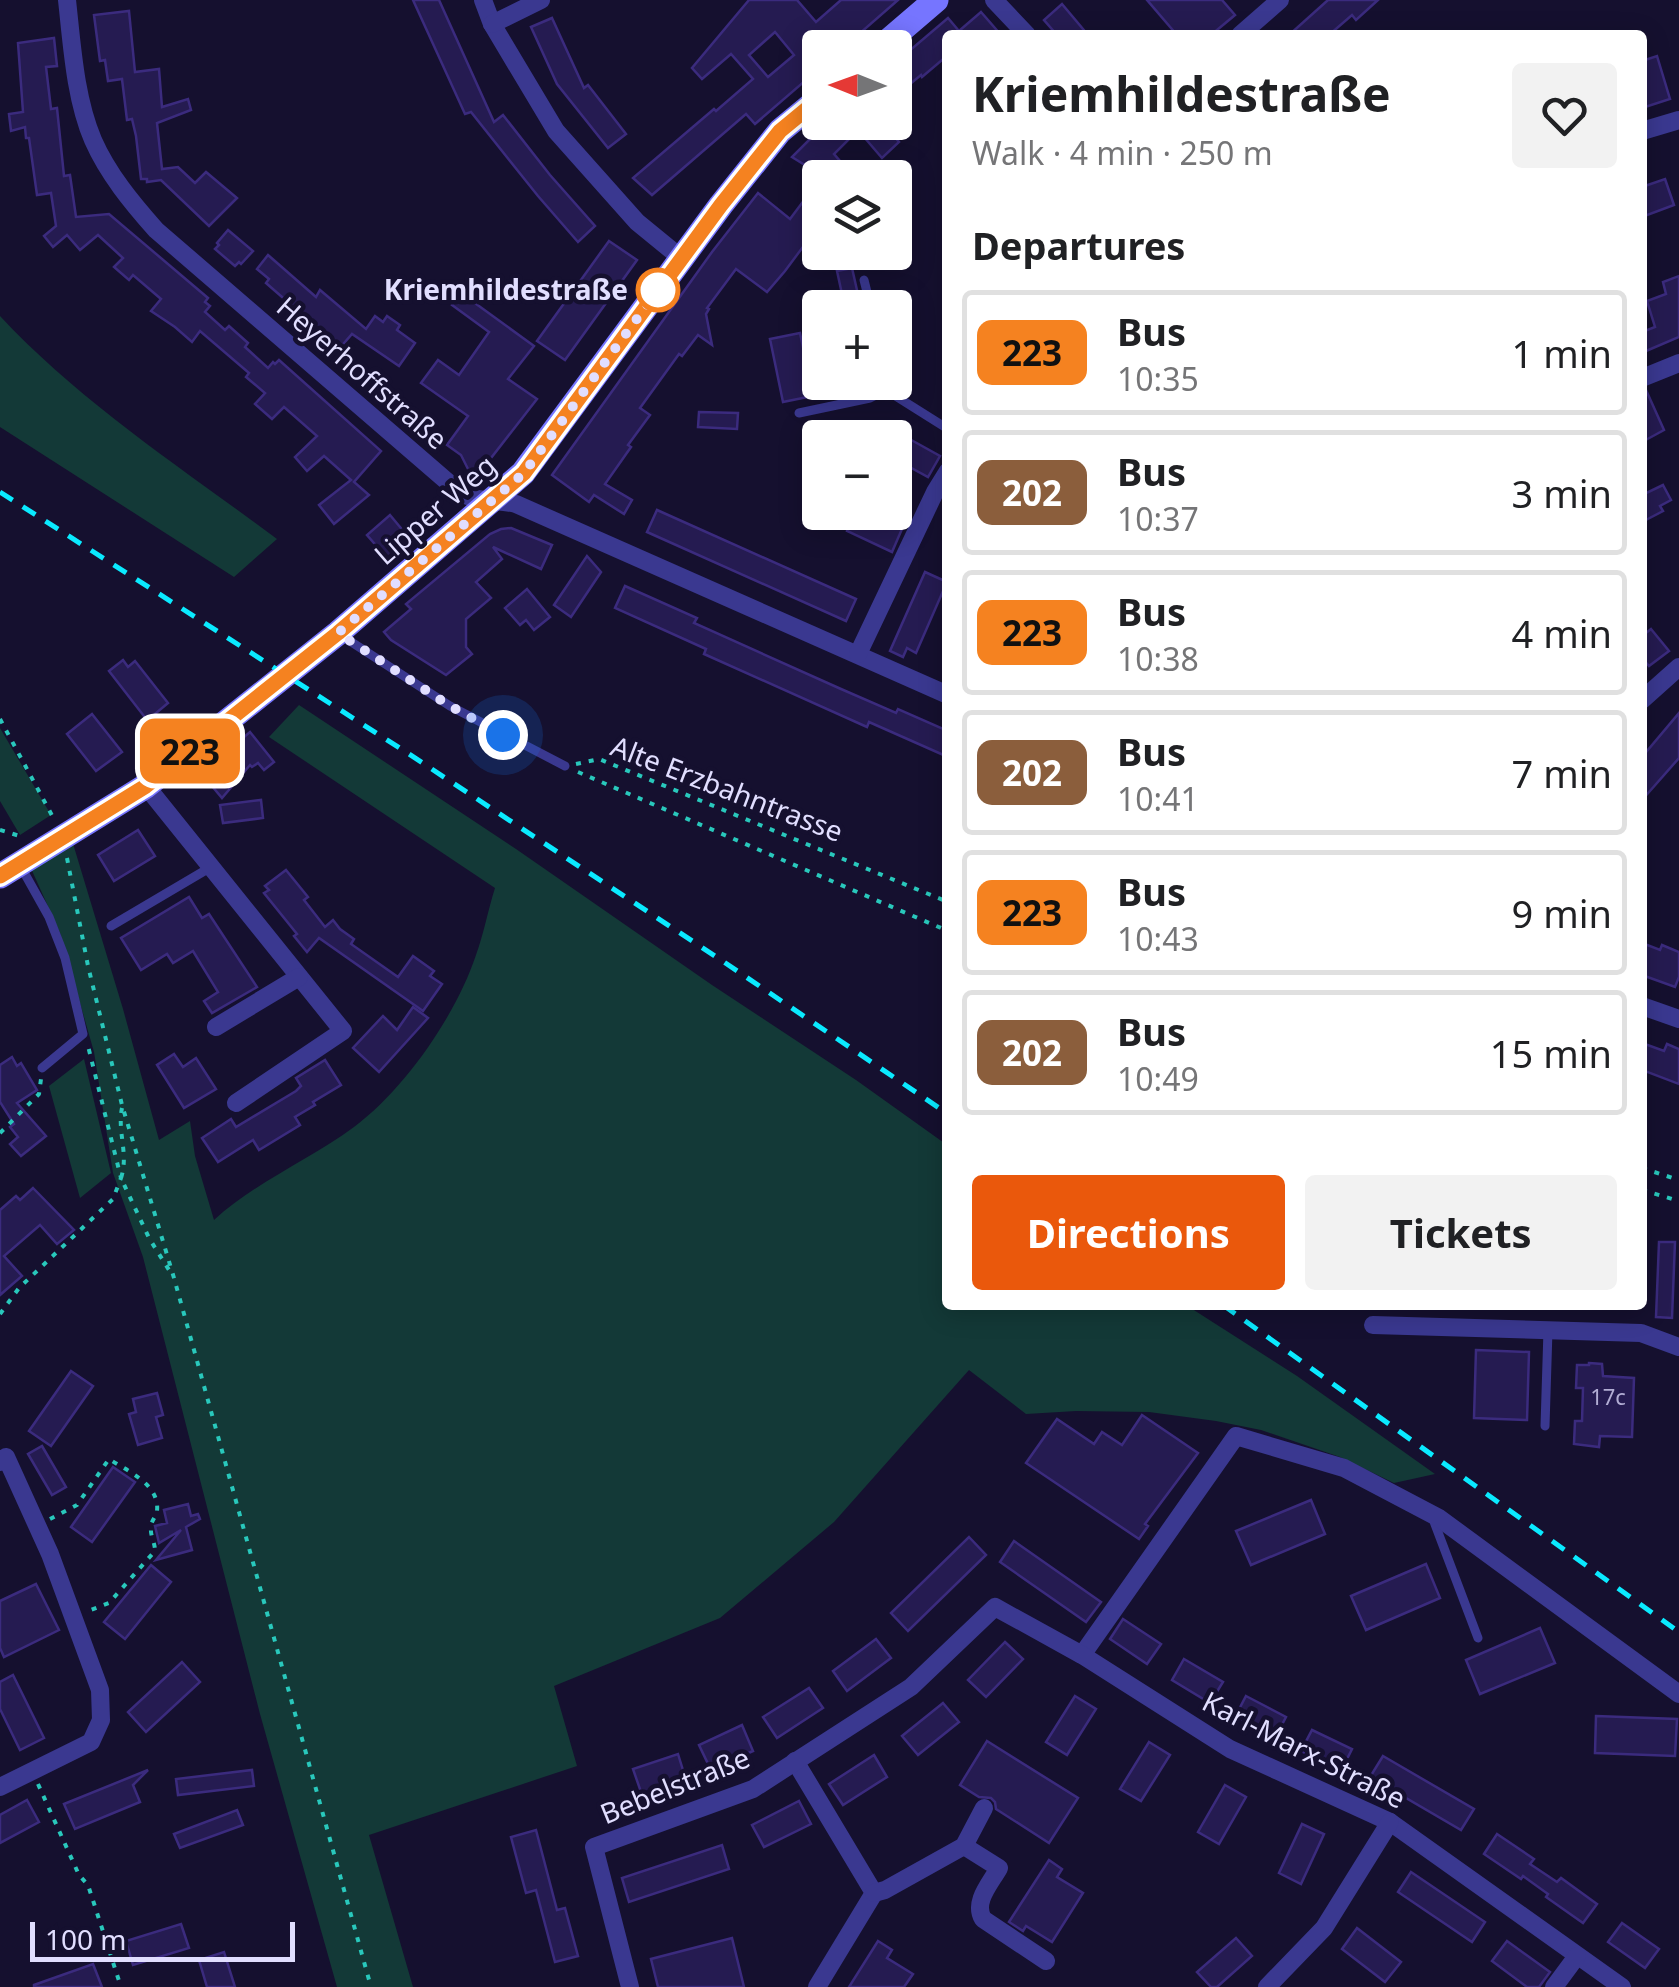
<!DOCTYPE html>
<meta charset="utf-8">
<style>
:root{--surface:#fff;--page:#f2f2f2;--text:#202124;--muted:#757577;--line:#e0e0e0;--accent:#ea580c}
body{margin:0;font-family:"Noto Sans",sans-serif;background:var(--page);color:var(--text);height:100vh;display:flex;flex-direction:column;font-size:38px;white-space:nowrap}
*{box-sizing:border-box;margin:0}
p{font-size:32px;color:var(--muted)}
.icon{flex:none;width:55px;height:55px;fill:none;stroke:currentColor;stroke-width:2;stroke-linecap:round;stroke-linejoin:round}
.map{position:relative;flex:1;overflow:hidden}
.sheet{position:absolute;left:942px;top:30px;width:705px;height:1280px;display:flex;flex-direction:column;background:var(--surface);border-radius:10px;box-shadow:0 5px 25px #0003}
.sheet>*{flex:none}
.badge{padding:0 20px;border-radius:15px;font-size:35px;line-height:65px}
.needle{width:65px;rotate:271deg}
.tools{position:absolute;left:802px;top:30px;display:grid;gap:20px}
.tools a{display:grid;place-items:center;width:110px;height:110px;border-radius:10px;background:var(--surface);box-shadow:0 5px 25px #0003;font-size:50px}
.scale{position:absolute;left:30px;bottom:25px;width:265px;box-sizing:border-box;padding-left:10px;border:5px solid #e1deff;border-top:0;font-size:28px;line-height:35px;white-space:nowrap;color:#e1deff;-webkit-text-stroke:8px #15102f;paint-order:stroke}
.you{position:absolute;width:50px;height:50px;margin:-25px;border:8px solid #fff;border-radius:50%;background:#1a73e8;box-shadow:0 0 0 15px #1a73e833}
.map>.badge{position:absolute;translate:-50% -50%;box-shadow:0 0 0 5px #fff}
h2{padding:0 30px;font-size:38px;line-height:90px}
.round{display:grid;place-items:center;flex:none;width:105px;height:105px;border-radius:10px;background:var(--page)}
.headline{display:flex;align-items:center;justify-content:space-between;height:170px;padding:0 30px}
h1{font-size:48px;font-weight:700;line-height:75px}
.action{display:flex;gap:20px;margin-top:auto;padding:20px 30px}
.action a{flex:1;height:115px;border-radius:10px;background:var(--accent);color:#fff;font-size:40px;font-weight:700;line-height:115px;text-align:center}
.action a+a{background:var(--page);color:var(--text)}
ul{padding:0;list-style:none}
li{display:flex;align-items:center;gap:30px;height:125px;margin:0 20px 15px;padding:0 10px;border:5px solid var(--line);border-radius:10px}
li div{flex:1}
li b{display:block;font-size:38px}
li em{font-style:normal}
li .badge{min-width:110px;font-weight:700;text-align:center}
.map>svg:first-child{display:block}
.green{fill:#133937}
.building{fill:#251b51;stroke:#3b2b7e;stroke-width:2.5;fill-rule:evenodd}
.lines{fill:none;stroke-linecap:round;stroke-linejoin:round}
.path{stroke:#29c8bc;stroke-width:4;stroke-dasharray:5 8;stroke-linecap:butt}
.lane{stroke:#3a3890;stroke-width:9}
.street{stroke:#3a3890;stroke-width:18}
.secondary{stroke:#7675ff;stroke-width:25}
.rail{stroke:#0aeaff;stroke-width:5;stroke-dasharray:15 12;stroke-linecap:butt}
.line-casing{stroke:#fff;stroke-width:22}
.line{stroke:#f58220;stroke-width:15}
.walk{stroke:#e1deff;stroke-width:10;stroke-dasharray:0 18}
.stop-dot{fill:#fff;stroke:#f58220;stroke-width:5}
.labels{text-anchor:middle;stroke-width:9;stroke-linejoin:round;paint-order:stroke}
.number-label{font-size:22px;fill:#b2add4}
.stop-label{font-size:28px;font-weight:bold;fill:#e1deff;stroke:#15102f;text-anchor:end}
.street-label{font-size:28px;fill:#e1deff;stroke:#15102f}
</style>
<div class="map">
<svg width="1679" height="1987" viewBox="0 0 1679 1987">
<rect width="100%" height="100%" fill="#15102f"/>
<g class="green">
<path d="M0,316c81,87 182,152 277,223l-43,38 -234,-150z"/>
<path d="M299,705l217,144 196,136 144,95 91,65 1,160h238l111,71 138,98 -41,9 -54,-26 -79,-27 -45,-9 -67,-9 -73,-1 -50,3 -57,-44 -135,152 -114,96 -166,68 23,80 -208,69 44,152h-76l-77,-273 -117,-457 -30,-84 -19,-121 -34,-119 -31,-69 42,-27 52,172 36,131 31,-19 5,35 19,64c40,-37 95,-60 140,-93 51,-38 102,-112 122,-172 8,-22 12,-45 19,-67l-226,-151z"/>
<polygon points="0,728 51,815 20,835 0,801"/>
<polygon points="84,1059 111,1173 80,1198 49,1086"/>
</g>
<g class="building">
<polygon points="413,0 439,0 494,122 503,115 550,175 595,226 578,242 538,196 471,112 465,114"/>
<path d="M749,0h48l19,22 25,-22h57l-55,48h-23v20l-65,56 -9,-10 -94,81 -19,-17 81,-69 2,2 37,-32 -22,-25 -29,25 -10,-11zM775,32l19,23 -26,22 -19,-22z"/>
<polygon points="1147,0 1222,0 1235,15 1211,35 1177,35"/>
<polygon points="1328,0 1378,0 1356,20 1352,15 1329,35 1289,35"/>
<polygon points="1062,4 1088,35 1057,35 1044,20"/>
<polygon points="129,11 135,72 159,69 162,107 188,99 191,110 157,123 162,169 178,167 195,183 206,172 237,198 209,226 161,180 147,182 147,179 141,179 136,136 132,119 127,120 122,79 108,81 105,60 100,61 94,15"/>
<polygon points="981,12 1001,35 948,35 948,55 922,77 921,75 904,89 895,78 895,63 948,18 959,31"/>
<polygon points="552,18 584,88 588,85 626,134 608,148 557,84 531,27"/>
<polygon points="54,38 57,66 46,67 51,109 57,108 64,176 70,175 76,217 109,214 208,298 205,302 210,306 205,312 225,330 229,326 248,343 245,347 268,368 273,362 275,364 279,360 381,451 354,482 369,495 334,524 319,505 351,480 324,456 307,471 295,457 317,436 284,407 272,419 255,404 265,393 246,377 249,373 200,331 192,342 175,327 151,311 161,299 133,275 129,280 114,267 123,258 98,235 80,250 67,235 53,247 44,236 56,226 51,193 37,195 29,138 26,138 25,127 11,131 9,114 23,112 18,43"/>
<polygon points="1657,56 1670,99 1642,108 1642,61"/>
<polygon points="827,122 882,122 899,142 882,158 858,130 834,154 840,161 824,177 792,157"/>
<polygon points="820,179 820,224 785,271 767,292 736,269 707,308 709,309 706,314 712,345 698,335 682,356 679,354 640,408 650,415 628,445 631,447 605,484 632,500 624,514 594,495 589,502 552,475 712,252 758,193 790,219"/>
<polygon points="1665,179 1674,205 1642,217 1642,187"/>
<polygon points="228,230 253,251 241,264 239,262 235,266 215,249 219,245 217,243"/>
<polygon points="609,241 637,260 565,360 537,341"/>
<polygon points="268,255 316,297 320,290 366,329 375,316 383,322 387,316 400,325 397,330 415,343 399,366 352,334 338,350 332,350 301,323 305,317 266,283 269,279 257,269"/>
<polygon points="852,268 861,308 845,308 837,271"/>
<polygon points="1679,276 1679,337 1646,351 1642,342 1642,332 1655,327 1647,301 1666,294 1663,282"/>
<polygon points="461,293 534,346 508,379 537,399 484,467 477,471 468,469 461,455 447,445 468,416 421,383 438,360 459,375 489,332 452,305"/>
<polygon points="800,333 807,366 820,363 820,382 847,382 847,389 783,402 770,339"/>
<polygon points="1642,390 1646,390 1664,430 1642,442"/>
<polygon points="699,412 738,413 737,429 698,427"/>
<polygon points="895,431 940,456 928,477 895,459"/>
<polygon points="1663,485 1671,500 1660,506 1663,511 1642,522 1642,495"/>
<polygon points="657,510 856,599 846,621 647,532"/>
<polygon points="856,512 864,512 902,529 892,552 847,531"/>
<polygon points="390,515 410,539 387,558 367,535"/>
<polygon points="511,528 552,545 541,569 493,547 502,559 476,582 491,598 466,619 466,647 472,654 446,675 391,640 384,632 411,609 406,604 490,534 501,529"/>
<polygon points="587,556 601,572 571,617 554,605"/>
<polygon points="925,572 947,582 916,653 907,648 903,657 890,651"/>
<polygon points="625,586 697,618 694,623 841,689 896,713 898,709 948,731 948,757 869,722 867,727 704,654 706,649 615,608"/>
<polygon points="527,589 550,617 534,630 526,620 520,625 505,608"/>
<polygon points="1651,629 1669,651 1649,666 1642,658 1642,636"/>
<polygon points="123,660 128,667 135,661 168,703 149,719 147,720 109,671"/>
<polygon points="1679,713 1679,758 1642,800 1642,757"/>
<polygon points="92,714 122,752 96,771 67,734"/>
<polygon points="250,732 274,762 264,770 258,763 252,767 250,765 222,798 201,773"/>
<polygon points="261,800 263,818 223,823 220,805"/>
<polygon points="138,830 155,856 114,881 98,855"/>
<polygon points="286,870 308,897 304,900 325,927 333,920 340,929 354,939 351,944 398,977 413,956 434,971 430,976 442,984 423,1011 319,938 307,952 294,936 297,934 264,893 269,890 265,886"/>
<polygon points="189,897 202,918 209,914 257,987 212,1013 204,1001 218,992 193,951 173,963 167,954 141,970 121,938"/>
<polygon points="1642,943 1660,950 1662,945 1679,952 1679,977 1675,987 1642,975"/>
<polygon points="413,1007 428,1018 379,1072 353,1048 383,1016 397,1030"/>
<polygon points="1642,1043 1664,1051 1667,1044 1679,1049 1679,1084 1642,1070"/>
<polygon points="174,1054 183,1067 196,1058 216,1089 184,1108 157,1065"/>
<polygon points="12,1057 17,1066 21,1063 37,1090 17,1103 46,1136 21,1156 10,1144 18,1137 10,1127 14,1124 0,1102 0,1065"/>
<polygon points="325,1060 341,1085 313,1102 315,1105 295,1117 300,1125 259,1150 253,1140 218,1162 202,1138 231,1119 236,1127 296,1091 301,1086 296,1078"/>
<polygon points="33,1188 74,1230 57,1244 40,1225 4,1256 22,1276 0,1295 0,1210 16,1196 20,1200"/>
<polygon points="1659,1242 1675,1242 1672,1318 1656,1317"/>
<polygon points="1476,1350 1529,1352 1527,1420 1474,1418"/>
<polygon points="1589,1363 1602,1364 1603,1376 1634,1378 1632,1437 1600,1436 1599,1447 1574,1444 1575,1421 1582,1421 1583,1388 1576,1388 1577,1365 1589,1365"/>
<polygon points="71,1371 93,1386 51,1446 29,1431"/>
<polygon points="157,1393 163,1415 156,1417 162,1438 138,1445 129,1414 136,1412 133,1399"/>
<polygon points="1142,1415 1198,1453 1145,1524 1148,1526 1139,1539 1026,1463 1057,1419 1094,1444 1102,1432 1122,1445"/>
<polygon points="42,1446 66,1487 52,1495 28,1454"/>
<polygon points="113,1467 135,1482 92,1542 71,1527"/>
<polygon points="1311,1500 1325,1534 1251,1565 1236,1531"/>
<polygon points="188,1504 191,1516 198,1514 200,1519 186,1527 192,1550 156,1560 181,1530 159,1543 155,1526 167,1523 164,1510"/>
<polygon points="969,1537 986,1555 908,1631 891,1613"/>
<polygon points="1014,1541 1101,1602 1086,1622 1000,1562"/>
<polygon points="1426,1564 1440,1598 1366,1630 1351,1596"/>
<polygon points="151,1565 171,1582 125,1639 104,1622"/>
<polygon points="36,1584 59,1630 4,1657 0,1648 0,1601"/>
<polygon points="1123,1619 1161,1644 1147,1664 1110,1639"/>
<polygon points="1540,1628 1555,1663 1480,1694 1466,1660"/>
<polygon points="876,1639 891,1658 847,1691 833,1671"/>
<polygon points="1005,1642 1023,1659 986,1697 968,1680"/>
<polygon points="1184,1659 1223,1682 1210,1703 1172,1680"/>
<polygon points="182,1662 200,1682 146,1732 128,1712"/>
<polygon points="13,1675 44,1738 20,1750 0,1709 0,1682"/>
<polygon points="809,1688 823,1708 777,1738 763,1717"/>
<polygon points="1075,1696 1096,1709 1067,1755 1046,1742"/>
<polygon points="1246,1696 1286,1717 1275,1738 1235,1717"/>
<polygon points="943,1703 959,1722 918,1755 902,1736"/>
<polygon points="1596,1716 1677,1719 1675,1756 1595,1753"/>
<polygon points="742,1725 753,1751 711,1770 699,1745"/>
<polygon points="1312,1730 1352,1749 1341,1771 1301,1751"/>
<polygon points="987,1741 1078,1798 1049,1843 996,1809 995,1802 991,1798 979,1797 960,1785"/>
<polygon points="1149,1742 1170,1755 1141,1801 1120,1789"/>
<polygon points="678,1754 686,1780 642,1795 633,1769"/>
<polygon points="874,1755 887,1777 843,1805 829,1784"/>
<polygon points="1383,1756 1474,1809 1461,1830 1370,1777"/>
<polygon points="148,1770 133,1785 140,1802 75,1829 64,1804"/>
<polygon points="252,1770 254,1786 178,1795 176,1779"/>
<polygon points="1225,1785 1246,1797 1219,1844 1198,1832"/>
<polygon points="27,1800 39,1822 0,1843 0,1815"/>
<polygon points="799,1801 811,1824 764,1847 752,1825"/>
<polygon points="237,1810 243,1825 180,1848 174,1834"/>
<polygon points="1302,1824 1324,1834 1301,1884 1279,1873"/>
<polygon points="536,1830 557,1910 565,1908 578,1956 555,1962 536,1890 526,1893 511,1837"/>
<polygon points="1497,1834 1534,1859 1530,1864 1557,1882 1561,1878 1597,1904 1583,1923 1546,1897 1548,1894 1523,1876 1521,1879 1484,1854"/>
<polygon points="722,1845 729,1869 629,1902 622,1878"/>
<polygon points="1049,1860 1062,1869 1057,1877 1083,1893 1052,1942 1026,1926 1023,1931 1009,1922"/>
<polygon points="1411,1872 1485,1922 1472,1942 1398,1892"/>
<polygon points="1622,1923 1659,1949 1645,1968 1608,1942"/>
<polygon points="181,1924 189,1948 133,1965 126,1941"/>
<polygon points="1357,1928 1401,1962 1385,1982 1342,1949"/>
<polygon points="732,1938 744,1987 658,1987 651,1959"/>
<polygon points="1236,1938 1252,1956 1217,1987 1211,1987 1197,1972"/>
<polygon points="878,1941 892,1950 887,1958 913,1974 904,1987 849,1987"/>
<polygon points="1507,1941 1550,1972 1539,1987 1527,1987 1492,1961"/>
<polygon points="224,1952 235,1987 207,1987 199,1960"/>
<polygon points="93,1964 102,1987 34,1987 34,1985"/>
</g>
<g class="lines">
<g class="path">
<polyline points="0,719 55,821"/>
<polyline points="576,764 599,759 948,902"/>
<polyline points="578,772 948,931"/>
<polyline points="0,830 23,837"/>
<polyline points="67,858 88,966 122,1105 174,1278 371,1987"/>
<path d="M122,1108c-5,24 7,46 -1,70l28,60 20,32"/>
<polyline points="0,1133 39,1094 41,1079"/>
<polyline points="1642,1168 1679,1180"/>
<polyline points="1642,1190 1679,1201"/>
<polyline points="0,1314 19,1288 113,1199 121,1178 88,1046"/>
<path d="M50,1519l27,-14 32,-46c18,12 51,25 48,52 -1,6 -6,10 -6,16 -1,9 4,15 4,24l-46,52 -21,8"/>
<polyline points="38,1784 79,1875 88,1885 121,1987"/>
</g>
<g class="lane">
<polyline points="864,280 871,308"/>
<polyline points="799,413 870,398 886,390 948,429"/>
<polyline points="339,634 450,706 565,766"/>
<polyline points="21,867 49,917 65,958 83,1034 42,1068"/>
<polyline points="111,926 211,867"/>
<polyline points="1545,1426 1548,1330"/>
<polyline points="1433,1519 1478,1638"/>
</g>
<g class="street">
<path d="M67,0c5,45 8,98 26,140 15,34 39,63 63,90l301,260c17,13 39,9 59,14l432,191"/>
<polyline points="483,0 492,24 556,131 637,222 681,258"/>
<polyline points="994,0 1027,35"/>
<polyline points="492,24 541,0"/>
<polyline points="1240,35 1280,0"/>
<polyline points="1642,131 1679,120"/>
<polyline points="1642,378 1679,363"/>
<polyline points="858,654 935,492 948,471"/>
<polyline points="1642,700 1679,667"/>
<polyline points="146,786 343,1031 236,1103"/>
<polyline points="1642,1006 1679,1019"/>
<polyline points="216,1027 299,977"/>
<polyline points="1373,1325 1641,1333 1679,1347"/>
<polyline points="0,1462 6,1457 50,1554 100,1690 101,1720 91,1742 0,1787"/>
<polyline points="1082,1655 1236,1436 1344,1468 1439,1518 1679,1694"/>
<polyline points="795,1761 874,1893 817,1987"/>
<path d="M964,1846l35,22c-9,16 -26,34 -16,51l63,42"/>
<polyline points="874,1893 885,1890 964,1846 984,1808"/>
<polyline points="630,1987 594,1847 753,1789 911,1687 995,1607 1082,1655 1230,1749 1390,1822 1622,1987"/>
<polyline points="1267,1987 1324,1928 1390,1822"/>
<polyline points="1554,1987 1577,1956"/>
</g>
<g class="secondary">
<polyline points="880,48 936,0"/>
<polyline points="0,876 146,786 338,633 523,473 721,205 780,131 820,98"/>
</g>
<g class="rail">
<polyline points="0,492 409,754 724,962 948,1114"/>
<polyline points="1223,1305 1679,1632"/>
</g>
</g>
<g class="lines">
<g class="line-casing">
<polyline id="line" points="0,876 146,786 338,633 524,473 721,205 780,131 820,98"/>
</g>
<use href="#line" class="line"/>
<polyline class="walk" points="503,735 450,706 338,633 524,473 658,290"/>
</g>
<circle class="stop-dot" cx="658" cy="290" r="20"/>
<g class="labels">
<g class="number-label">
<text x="1608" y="1405">17c</text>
</g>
<g class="stop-label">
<text x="628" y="300">Kriemhildestraße</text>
</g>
<g class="street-label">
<text transform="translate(362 373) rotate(41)" y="10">Heyerhoffstraße</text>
<text transform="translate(435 510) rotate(-41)" y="10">Lipper Weg</text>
<text transform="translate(727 789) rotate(21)" y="10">Alte Erzbahntrasse</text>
<text transform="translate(1304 1750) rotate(27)" y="10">Karl-Marx-Straße</text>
<text transform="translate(675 1786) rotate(-22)" y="10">Bebelstraße</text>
</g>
</g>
</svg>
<div class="tools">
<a><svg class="needle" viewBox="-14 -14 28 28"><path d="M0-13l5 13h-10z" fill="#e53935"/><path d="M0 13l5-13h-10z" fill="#757577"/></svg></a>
<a><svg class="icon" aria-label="layers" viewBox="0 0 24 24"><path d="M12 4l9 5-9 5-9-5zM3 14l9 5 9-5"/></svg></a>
<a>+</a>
<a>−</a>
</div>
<div class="scale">100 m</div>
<div class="you" style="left:503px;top:735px"></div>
<b class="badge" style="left:190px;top:751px;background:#f58220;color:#111">223</b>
<section class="sheet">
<div class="headline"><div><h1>Kriemhildestraße</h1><p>Walk · 4 min · 250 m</p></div><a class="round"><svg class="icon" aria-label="heart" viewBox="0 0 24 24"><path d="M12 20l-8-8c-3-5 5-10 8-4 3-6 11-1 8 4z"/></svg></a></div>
<h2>Departures</h2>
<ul>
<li><span class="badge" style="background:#f58220;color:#111">223</span><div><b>Bus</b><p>10:35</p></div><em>1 min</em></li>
<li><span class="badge" style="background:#8b5e3c;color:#fff">202</span><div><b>Bus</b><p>10:37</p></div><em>3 min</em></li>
<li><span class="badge" style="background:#f58220;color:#111">223</span><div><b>Bus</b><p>10:38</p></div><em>4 min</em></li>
<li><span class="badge" style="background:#8b5e3c;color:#fff">202</span><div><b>Bus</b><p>10:41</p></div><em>7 min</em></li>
<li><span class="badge" style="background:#f58220;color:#111">223</span><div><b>Bus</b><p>10:43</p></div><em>9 min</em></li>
<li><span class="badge" style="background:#8b5e3c;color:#fff">202</span><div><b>Bus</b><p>10:49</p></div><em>15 min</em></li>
</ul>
<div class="action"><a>Directions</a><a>Tickets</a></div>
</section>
</div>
